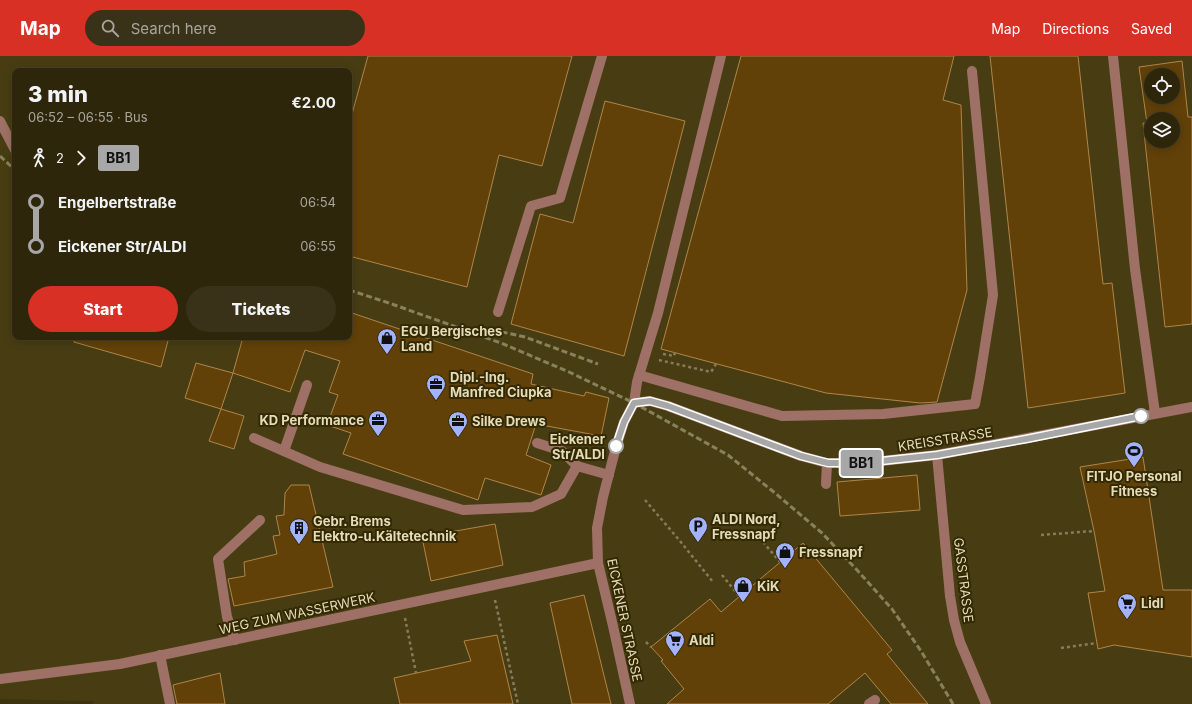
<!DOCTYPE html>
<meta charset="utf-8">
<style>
:root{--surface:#2e260a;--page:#3a3218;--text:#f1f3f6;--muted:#a7a59c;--line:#49432b;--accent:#d93025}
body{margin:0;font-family:Inter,sans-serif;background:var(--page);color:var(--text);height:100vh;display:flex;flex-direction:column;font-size:15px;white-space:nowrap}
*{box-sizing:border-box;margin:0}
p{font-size:13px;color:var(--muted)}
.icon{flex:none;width:22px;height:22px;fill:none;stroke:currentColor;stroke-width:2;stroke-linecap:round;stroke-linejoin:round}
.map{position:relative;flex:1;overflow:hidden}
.details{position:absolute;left:12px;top:12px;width:340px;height:272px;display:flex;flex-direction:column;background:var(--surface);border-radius:8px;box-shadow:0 2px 10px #0003,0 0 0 1px var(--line)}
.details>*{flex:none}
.badge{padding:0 8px;border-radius:3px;font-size:14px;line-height:26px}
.tools{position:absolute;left:1144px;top:12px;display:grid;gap:8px}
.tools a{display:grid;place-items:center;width:36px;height:36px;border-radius:50%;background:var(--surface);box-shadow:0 2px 10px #0003,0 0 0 1px var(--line);font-size:20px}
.map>.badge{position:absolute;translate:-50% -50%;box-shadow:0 0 0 2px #fff}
.legs{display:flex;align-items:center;gap:6px;height:44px;padding:0 16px;font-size:13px}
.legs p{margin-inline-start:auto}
.summary{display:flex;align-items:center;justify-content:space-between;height:68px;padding:0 16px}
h1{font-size:22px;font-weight:800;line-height:30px}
.button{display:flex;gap:8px;margin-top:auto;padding:8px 16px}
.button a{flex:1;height:46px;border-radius:24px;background:var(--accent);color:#fff;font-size:16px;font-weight:800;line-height:46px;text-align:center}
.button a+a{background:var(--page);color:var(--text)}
ul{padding:0 16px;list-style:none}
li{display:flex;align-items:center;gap:14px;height:44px;font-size:15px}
li i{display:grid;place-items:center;width:6px;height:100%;margin:0 5px;background:currentColor}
li i::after{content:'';width:10px;height:10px;margin:-5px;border:3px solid;border-radius:50%;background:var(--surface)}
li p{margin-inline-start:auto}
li:first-child i{background:linear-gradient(#0000 50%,currentColor 0)}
li:last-child i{background:linear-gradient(currentColor 50%,#0000 0)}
header{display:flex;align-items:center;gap:24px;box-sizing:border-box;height:56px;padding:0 20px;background:var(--accent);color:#fff}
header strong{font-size:19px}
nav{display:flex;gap:22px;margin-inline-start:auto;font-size:14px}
.search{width:280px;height:36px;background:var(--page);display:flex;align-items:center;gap:10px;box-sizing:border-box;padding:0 14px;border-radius:22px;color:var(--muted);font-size:15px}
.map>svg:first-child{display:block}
.built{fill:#483d12;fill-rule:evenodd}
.building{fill:#624109;stroke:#af854a;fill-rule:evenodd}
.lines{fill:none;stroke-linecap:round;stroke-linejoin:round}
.path{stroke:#867c58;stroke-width:2.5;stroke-dasharray:3 3;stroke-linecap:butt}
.minor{stroke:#9f7166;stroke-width:10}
.rail{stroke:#89805c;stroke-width:3;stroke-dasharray:6 3;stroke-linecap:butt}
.line-1-casing{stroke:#fff;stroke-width:9}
.line-1{stroke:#a7a7a8;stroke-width:6}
.stop-1-dot{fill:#fff;stroke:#a7a7a8;stroke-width:2}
.labels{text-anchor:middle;stroke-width:4;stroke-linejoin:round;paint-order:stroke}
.poi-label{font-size:13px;font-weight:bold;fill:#e4dbb8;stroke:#332903;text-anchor:start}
.stop-label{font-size:13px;font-weight:bold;fill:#e4dbb8;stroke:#332903;text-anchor:end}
.street-label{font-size:13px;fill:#e4dbb8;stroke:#332903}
</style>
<header>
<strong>Map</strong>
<div class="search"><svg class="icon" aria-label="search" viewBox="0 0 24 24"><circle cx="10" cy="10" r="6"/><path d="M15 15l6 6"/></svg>Search here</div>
<nav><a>Map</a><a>Directions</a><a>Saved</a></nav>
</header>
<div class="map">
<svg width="1192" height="648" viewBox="0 0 1192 648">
<rect width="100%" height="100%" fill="#3d330e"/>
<path class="built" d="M0,0h1192v648h-1099v-3l-93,-2zM15,15h334v266h-334zM1151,19h22v22h-22zM1151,63h22v22h-22z"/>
<g class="building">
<polygon points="368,0 572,0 542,110 499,99 467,231 349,200 349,69"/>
<polygon points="741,0 954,0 943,44 961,49 967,234 937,346 920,347 826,337 661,293"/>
<polygon points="990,0 1078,0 1103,228 1112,227 1125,337 1028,352"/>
<path d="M1182,5l6,56h4v207l-27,3 -22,-204h4l-8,-56zM1151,19h22v22h-22zM1151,63h22v22h-22z"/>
<polygon points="605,45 685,65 624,300 511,268 540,158 573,167"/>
<polygon points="349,256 533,318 531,328 584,340 586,336 609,342 601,380 536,368 526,399 551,409 541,439 485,422 478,444 343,398 351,377 327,369 338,339 329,336 340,305 305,294 290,336 233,317 243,281 349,281"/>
<polygon points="75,281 169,281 161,311 74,286"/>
<polygon points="196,307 233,317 221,353 185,342"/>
<polygon points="221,353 244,360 234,393 209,385"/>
<polygon points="1143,401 1163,534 1192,534 1192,601 1114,589 1098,593 1088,537 1105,535 1094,475 1080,411"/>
<polygon points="917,419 920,454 840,460 837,426"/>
<polygon points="291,429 309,429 333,531 234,550 228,523 245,520 244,506 277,498 273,480 280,479 276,460 284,459 285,437"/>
<polygon points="495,468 503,509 431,525 422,481"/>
<polygon points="803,487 892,594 887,598 928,648 891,648 865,617 828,648 667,648 684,633 661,605 663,604 651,591 710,543 721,556"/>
<polygon points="584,539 592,571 611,648 572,648 550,547"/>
<polygon points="497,579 513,648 400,648 394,622 471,605 464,585"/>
<polygon points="220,617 225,648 177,648 173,629"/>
</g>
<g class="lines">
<g class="path">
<polyline points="663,298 674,300 675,296"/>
<polyline points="659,304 711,316 716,308"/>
<polyline points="645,444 680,485 713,526"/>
<polyline points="1041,479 1094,475"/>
<polyline points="763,486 780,506"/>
<polyline points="722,519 739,540"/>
<polyline points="495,544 518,648"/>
<polyline points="405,562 416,617"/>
<polyline points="646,586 651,591"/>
<polyline points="1061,592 1097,587"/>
</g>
<g class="minor">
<polyline points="1113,0 1135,213 1155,357"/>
<polyline points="0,65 15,94"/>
<polyline points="498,256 531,150 560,142 602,0"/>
<polyline points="639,319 782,360 883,358 975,348 980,321 993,239 972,15"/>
<polyline points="634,347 650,345 668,350 801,400 827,407 863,407 937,399 1192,351"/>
<polyline points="254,382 320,411 463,454 532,451 561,438 577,410 609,419"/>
<polyline points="537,387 562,395 577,410"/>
<polyline points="284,395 307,329"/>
<polyline points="937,399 950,540 954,564 960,586 986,648"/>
<polyline points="826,428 827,407"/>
<polyline points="235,584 227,561 218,503 260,464"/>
<polyline points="160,599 170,648"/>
<polyline points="0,623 120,608 598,507"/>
<polyline points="630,648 613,570 598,507 597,472 603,441 616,391 624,366 634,347 637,326 658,257 721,0"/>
<polyline points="869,648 875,644"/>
</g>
<g class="rail">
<polyline points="0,100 15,114"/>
<polyline points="349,234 389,247 501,287 569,316 634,347 728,399 775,437 822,477 857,514 892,553 921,595 953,648"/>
<polyline points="484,272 525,281 598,308"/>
</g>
</g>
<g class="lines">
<g class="line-1-casing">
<polyline id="line-1" points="616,390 624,366 634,347 650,345 668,350 801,400 828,407 863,407 937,399 1026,383 1141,360"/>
</g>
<use href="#line-1" class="line-1"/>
</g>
<defs>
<g id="shop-pin" transform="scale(1)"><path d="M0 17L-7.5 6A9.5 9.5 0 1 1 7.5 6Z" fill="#a2b2fd" stroke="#332903"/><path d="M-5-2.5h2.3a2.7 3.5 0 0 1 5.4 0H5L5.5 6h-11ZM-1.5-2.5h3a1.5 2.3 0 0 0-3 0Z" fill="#111"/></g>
<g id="office-pin" transform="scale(1)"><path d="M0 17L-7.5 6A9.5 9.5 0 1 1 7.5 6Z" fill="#a2b2fd" stroke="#332903"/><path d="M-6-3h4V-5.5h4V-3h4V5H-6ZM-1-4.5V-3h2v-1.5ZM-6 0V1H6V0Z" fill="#111"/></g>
<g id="stadium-pin" transform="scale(1)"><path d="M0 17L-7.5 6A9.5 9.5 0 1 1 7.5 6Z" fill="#a2b2fd" stroke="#332903"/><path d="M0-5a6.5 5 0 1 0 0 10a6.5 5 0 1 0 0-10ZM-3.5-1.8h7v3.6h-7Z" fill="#111"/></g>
<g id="parking-pin" transform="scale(1)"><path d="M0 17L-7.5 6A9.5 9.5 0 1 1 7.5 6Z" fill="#a2b2fd" stroke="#332903"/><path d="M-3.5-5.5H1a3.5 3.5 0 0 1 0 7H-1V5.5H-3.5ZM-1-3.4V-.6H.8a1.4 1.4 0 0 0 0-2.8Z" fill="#111"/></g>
<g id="building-pin" transform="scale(1)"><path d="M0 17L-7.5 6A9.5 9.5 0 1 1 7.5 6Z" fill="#a2b2fd" stroke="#332903"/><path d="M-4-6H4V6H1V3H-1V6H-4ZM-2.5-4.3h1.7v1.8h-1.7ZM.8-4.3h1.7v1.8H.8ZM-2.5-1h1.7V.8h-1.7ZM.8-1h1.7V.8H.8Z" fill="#111"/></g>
<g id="supermarket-pin" transform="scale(1)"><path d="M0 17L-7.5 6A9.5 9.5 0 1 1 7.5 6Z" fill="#a2b2fd" stroke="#332903"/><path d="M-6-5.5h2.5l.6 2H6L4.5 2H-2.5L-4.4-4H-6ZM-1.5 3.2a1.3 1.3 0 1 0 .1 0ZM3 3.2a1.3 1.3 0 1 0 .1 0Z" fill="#111"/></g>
</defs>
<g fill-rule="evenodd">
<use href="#shop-pin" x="387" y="282"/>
<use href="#office-pin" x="436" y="328"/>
<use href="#office-pin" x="378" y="364"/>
<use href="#office-pin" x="458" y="365"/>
<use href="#stadium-pin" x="1134" y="395"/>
<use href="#parking-pin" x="698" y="470"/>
<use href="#building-pin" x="299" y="472"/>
<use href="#shop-pin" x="785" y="496"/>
<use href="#shop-pin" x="743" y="530"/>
<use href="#supermarket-pin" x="1127" y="547"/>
<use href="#supermarket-pin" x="675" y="584"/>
</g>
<g class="stop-1-dot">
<circle cx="1141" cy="360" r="7"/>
<circle cx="616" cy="390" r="7"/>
</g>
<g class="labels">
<g class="poi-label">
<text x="401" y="280">EGU Bergisches<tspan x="401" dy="15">Land</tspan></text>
<text x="450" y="326">Dipl.-Ing.<tspan x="450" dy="15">Manfred Ciupka</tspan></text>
<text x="364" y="369" text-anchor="end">KD Performance</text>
<text x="472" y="370">Silke Drews</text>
<text x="1134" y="425" text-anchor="middle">FITJO Personal<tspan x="1134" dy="15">Fitness</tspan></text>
<text x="712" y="468">ALDI Nord,<tspan x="712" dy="15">Fressnapf</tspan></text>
<text x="313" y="470">Gebr. Brems<tspan x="313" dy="15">Elektro-u.Kältetechnik</tspan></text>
<text x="799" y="501">Fressnapf</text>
<text x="757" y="535">KiK</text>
<text x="1141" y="552">Lidl</text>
<text x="689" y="589">Aldi</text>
</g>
<g class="stop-label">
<text x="605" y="388">Eickener<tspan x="605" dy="15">Str/ALDI</tspan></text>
</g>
<g class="street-label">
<text transform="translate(945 383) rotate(-9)" y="5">KREISSTRASSE</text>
<text transform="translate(964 524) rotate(83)" y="5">GASSTRASSE</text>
<text transform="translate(297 557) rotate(-12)" y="5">WEG ZUM WASSERWERK</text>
<text transform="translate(625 564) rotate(78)" y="5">EICKENER STRASSE</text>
</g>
</g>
</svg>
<div class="tools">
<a><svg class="icon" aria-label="locate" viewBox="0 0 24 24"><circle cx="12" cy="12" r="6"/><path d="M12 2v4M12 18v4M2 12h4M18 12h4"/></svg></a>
<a><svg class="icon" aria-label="layers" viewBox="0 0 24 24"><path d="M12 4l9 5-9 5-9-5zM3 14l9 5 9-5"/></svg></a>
</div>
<b class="badge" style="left:861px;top:407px;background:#a7a7a8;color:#111">BB1</b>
<section class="details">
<div class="summary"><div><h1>3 min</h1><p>06:52 – 06:55 · Bus</p></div><b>€2.00</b></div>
<div class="legs"><svg class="icon" aria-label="walk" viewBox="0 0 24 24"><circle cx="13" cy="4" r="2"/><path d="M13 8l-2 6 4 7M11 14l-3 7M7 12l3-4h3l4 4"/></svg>2<svg class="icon" aria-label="forward" viewBox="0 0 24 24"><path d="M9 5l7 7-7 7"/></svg><b class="badge" style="background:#a7a7a8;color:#111">BB1</b></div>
<ul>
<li><i style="color:#a7a7a8"></i><b>Engelbertstraße</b><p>06:54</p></li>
<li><i style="color:#a7a7a8"></i><b>Eickener Str/ALDI</b><p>06:55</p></li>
</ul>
<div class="button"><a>Start</a><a>Tickets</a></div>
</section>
</div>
